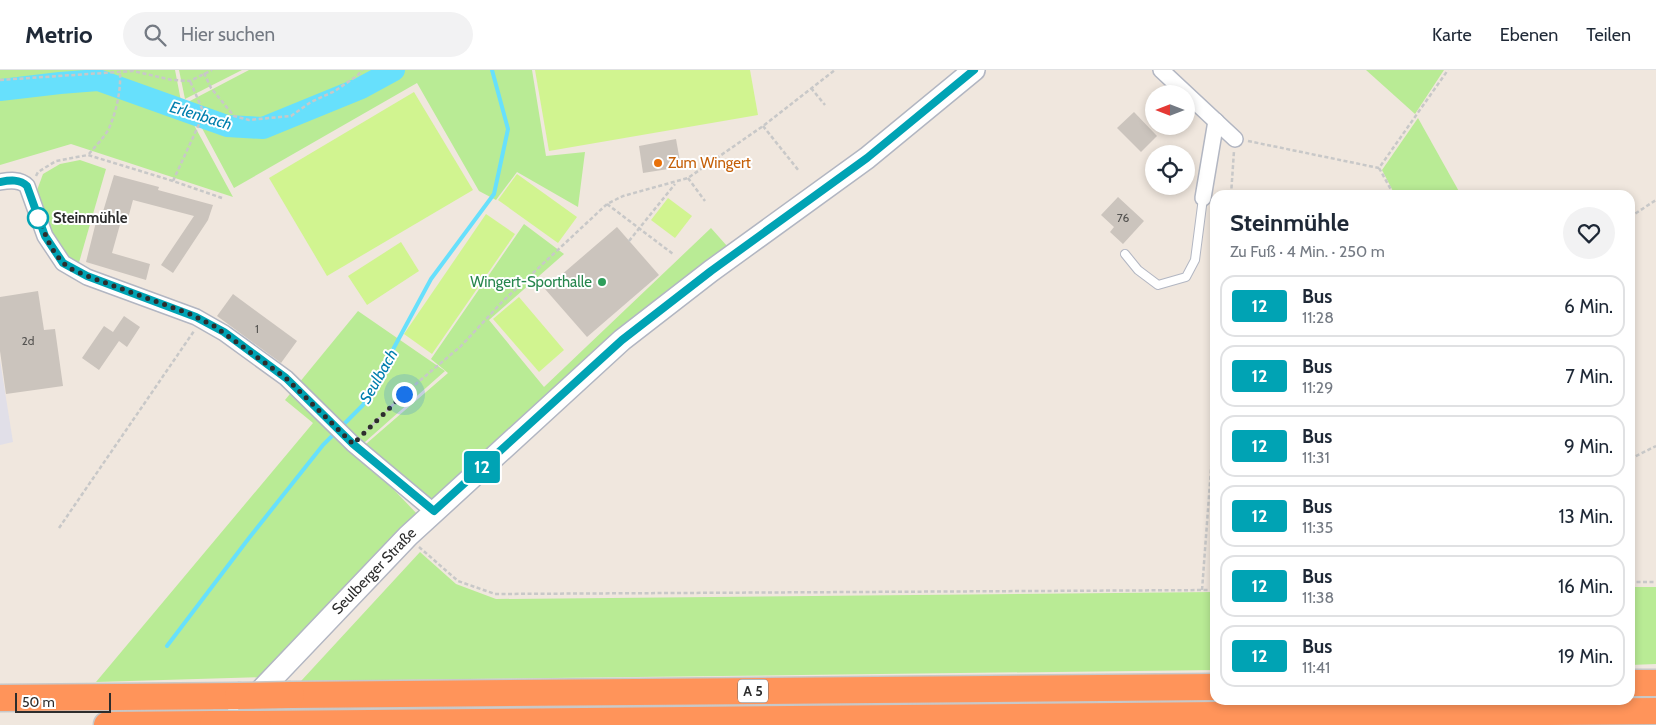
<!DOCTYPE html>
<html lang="de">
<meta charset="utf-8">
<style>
:root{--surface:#fff;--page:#f2f2f3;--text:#1f2937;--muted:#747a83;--line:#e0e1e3}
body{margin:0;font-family:Cabin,sans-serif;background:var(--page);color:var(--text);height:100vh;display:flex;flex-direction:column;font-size:19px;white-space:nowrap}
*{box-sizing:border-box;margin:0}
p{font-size:16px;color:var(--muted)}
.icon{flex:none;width:28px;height:28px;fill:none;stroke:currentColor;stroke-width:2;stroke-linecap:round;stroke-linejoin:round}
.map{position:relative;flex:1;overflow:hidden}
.drawer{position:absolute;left:1210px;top:120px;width:425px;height:515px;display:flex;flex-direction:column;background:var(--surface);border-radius:15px;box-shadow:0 2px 8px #0003}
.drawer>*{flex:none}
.badge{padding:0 10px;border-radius:4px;font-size:18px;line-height:32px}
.needle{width:32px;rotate:270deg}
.controls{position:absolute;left:1145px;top:15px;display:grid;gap:10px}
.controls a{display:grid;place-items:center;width:50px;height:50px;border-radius:50%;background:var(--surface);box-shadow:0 2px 8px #0003;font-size:25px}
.scale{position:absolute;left:15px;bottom:12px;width:96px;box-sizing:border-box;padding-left:5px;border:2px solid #2d2d2d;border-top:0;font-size:14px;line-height:18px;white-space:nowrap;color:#2d2d2d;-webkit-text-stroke:4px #fff;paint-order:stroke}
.you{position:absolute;width:25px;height:25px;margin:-12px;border:4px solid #fff;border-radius:50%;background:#1a73e8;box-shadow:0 0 0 8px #1a73e833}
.map>.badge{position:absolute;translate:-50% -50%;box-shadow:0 0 0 2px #fff}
.round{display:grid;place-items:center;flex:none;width:52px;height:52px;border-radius:26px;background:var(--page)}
.summary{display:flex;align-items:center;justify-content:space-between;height:85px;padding:0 20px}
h1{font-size:24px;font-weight:800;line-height:38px}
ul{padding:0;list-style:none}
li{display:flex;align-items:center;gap:15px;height:62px;margin:0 10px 8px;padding:0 10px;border:2px solid var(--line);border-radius:15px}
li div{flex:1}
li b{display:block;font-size:19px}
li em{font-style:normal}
li .badge{min-width:55px;font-weight:700;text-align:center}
header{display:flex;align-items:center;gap:30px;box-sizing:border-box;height:70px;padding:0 25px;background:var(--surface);border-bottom:1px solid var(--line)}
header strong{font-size:24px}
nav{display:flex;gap:28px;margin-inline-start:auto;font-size:18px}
.search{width:350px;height:45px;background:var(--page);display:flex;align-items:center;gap:12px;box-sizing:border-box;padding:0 18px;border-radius:28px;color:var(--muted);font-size:19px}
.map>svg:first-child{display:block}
.industrial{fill:#e1dfe8}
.green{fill:#b9eb95}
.pitch{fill:#d1f490}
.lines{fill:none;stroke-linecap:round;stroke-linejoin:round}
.stream{stroke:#67e0fc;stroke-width:4}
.river{stroke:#67e0fc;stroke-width:22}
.building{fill:#cbc4bd}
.lane-casing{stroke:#b2b6c2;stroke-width:10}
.street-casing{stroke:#b2b6c2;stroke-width:18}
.secondary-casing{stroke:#b2b6c2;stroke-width:24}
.highway-casing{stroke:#c8c8c8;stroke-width:29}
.path{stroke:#c8c8c8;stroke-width:2.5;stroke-dasharray:4 2.5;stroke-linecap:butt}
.lane{stroke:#fff;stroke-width:8}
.street{stroke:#fff;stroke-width:15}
.secondary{stroke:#fff;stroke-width:21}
.highway{stroke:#ff945a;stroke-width:26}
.highway-bridge-casing{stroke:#c8c8c8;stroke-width:29;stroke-linecap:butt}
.highway-bridge{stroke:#ff945a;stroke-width:26}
.line-casing{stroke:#fff;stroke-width:11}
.line{stroke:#00a3b4;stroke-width:8}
.walk{stroke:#2d2d2d;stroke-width:5;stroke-dasharray:0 9}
.food-dot{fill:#e8710a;stroke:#fff;stroke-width:2}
.stop-dot{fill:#fff;stroke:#00a3b4;stroke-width:2.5}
.leisure-dot{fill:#2e9e5b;stroke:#fff;stroke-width:2}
.labels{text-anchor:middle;stroke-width:4;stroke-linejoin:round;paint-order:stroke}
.number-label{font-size:12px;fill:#545351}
.shield{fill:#fff;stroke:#6c6c6c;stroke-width:1}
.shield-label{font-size:14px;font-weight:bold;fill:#2d2d2d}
.food-label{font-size:15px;fill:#c56008;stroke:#fff;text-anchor:start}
.stop-label{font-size:15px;font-weight:bold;fill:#2d2d2d;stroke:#fff;text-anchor:start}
.leisure-label{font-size:15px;fill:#27864d;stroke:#fff;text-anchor:end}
.street-label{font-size:15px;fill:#2d2d2d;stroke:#fff}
.water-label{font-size:16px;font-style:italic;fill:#007fae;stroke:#fff}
</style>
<header>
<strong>Metrio</strong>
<div class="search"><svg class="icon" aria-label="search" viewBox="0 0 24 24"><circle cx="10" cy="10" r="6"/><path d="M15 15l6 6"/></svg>Hier suchen</div>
<nav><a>Karte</a><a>Ebenen</a><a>Teilen</a></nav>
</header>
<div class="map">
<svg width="1656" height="655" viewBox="0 0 1656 655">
<rect width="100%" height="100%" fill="#f0e7de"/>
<polygon class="industrial" points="0,290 13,372 0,375"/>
<g class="green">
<polygon points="0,0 175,0 181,31 233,127 71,74 0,95"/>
<polygon points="179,0 242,0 185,29"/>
<polygon points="249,0 532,0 546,86 585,82 578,137 517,102 496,130 479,121 417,13 234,118 188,32"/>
<polygon points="1366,0 1444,0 1415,44"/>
<polygon points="1418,48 1461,125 1395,125 1382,100"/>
<polygon points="80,90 106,99 78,196 55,176 36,123 43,104 60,94"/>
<polygon points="524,154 564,184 489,250 544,317 711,158 727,176 430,434 359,380 448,303 431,289"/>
<polygon points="358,241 445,301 356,380 419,446 267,607 96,612 313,353 285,330"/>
<polygon points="420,482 456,514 496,529 1215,522 1215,600 301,611"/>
<polygon points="1630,517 1656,517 1656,594 1630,595"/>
</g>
<g class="pitch">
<polygon points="535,0 750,0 758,45 549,81"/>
<polygon points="414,22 473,120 327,206 269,108"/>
<polygon points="517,104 577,147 558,173 498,130"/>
<polygon points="668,128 692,146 675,168 651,150"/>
<polygon points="486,144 515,164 432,284 404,264"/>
<polygon points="401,172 419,201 367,235 348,206"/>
<polygon points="519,227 564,280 539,302 493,249"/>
</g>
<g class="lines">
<g class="stream">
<polyline points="341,357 363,335 431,209 494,124 508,59 492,0"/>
<polyline points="167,576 249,468 323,375 336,362"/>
</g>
<polyline class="river" points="0,20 60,13 98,10 227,56 263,58 361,18 394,0"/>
</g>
<g class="building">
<polygon points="1134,42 1157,66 1141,82 1117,58"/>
<polygon points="676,69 681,97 643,103 639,76"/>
<polygon points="114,105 159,117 158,120 213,135 208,150 173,203 161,195 194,146 133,130 127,152 121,151 112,183 150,194 146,210 86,192 98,144 102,145"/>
<polygon points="1118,127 1144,151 1123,174 1110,162 1114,157 1101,145"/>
<polygon points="617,157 659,205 587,267 545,219"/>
<polygon points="38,221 44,260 55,259 63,316 6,324 0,281 0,227"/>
<polygon points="233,224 297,271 281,293 217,246"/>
<polygon points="124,246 140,257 127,277 119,271 99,300 82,288 104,256 113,262"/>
</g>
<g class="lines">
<g class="lane-casing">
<polyline id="lane" points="1125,184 1138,200 1158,215 1186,207 1195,190 1203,128"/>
</g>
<g class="street-casing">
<g id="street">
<polyline points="1161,0 1235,69"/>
<path d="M0,112c10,-2 20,-3 27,4l18,50 18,27 24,14 109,40 28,16 62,45 67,66 80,67"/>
<polyline points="1203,128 1216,51"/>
</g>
</g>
<g class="secondary-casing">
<polyline id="secondary" points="228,655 408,466 622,270 711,201 867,88 974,0"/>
</g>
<g class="highway-casing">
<g id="highway">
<polyline points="1630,613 1656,613"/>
<polyline points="291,625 1215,617"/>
<polyline points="0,628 238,626"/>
<polyline points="258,654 1656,641"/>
<polyline points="107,655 213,654"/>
</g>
</g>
<g class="path">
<polyline points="204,3 211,18 234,46 249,50 291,46 311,32 335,21 358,5 362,0"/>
<polyline points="0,10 133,1 172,10 190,11 212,0"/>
<polyline points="811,18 825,35"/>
<polyline points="763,56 799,101"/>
<polyline points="1248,71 1379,98 1448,0"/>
<path d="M89,84c7,-9 17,-18 21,-28 7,-17 11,-37 10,-54"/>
<polyline points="1379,98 1394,125"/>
<polyline points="36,106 38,102 56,91 88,85 173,111 222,128"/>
<polyline points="688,108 705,131"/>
<polyline points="173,111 200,52 203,41 190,11"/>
<polyline points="1231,125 1234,81"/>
<polyline points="607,134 673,184"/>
<polyline points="1630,147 1656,130"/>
<polyline points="629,171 675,114"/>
<polyline points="363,364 404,324 461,276 502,232 607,134 623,126 688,108 763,56 835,0"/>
<polyline points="1630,389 1656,376"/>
<polyline points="59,458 194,261"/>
<polyline points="419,477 458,511 495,524 1215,520"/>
<polyline points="1630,512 1656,512"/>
<polyline points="1202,520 1215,345"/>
</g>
<use href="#lane" class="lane"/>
<use href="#street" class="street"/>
<use href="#secondary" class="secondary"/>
<use href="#highway" class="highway"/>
<g class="highway-bridge-casing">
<g id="highway-bridge">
<polyline points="238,626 291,625"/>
<polyline points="213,654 258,654"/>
</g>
</g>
<use href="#highway-bridge" class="highway-bridge"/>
</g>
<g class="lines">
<g class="line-casing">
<path id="line" d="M0,112c10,-2 20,-3 27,4l18,50 18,27 24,13 109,41 28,15 62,46 67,66 81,67 188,-171 89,-69 156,-113 107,-88"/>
</g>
<use href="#line" class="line"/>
<polyline class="walk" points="38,148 51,177 61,191 69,198 87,206 190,244 214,256 286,308 353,374 404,324"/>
</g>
<circle class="food-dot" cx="658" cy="93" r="5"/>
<circle class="stop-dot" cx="38" cy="148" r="10"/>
<circle class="leisure-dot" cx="602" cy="212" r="5"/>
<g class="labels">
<g class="number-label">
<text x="1123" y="152">76</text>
<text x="257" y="263">1</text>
<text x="28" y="275">2d</text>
</g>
<rect class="shield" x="738" y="609.5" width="30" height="23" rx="4"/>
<g class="shield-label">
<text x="753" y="626">A 5</text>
</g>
<g class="food-label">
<text x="668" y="98">Zum Wingert</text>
</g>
<g class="stop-label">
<text x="53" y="153">Steinmühle</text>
</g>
<g class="leisure-label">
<text x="592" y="217">Wingert-Sporthalle</text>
</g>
<g class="street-label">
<text transform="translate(374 501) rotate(-46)" y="5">Seulberger Straße</text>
</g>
<g class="water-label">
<text transform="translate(201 45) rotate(17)" y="6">Erlenbach</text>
<text transform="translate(378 306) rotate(-60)" y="6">Seulbach</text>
</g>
</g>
</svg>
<div class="controls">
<a><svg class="needle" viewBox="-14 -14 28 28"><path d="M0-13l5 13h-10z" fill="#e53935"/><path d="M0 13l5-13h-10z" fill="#747a83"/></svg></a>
<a><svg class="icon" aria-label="locate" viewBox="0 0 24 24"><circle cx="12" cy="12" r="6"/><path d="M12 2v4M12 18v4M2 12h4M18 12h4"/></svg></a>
</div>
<div class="scale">50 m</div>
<div class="you" style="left:404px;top:324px"></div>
<b class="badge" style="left:482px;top:397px;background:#00a3b4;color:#fff">12</b>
<section class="drawer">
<div class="summary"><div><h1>Steinmühle</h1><p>Zu Fuß · 4 Min. · 250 m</p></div><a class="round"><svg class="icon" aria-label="heart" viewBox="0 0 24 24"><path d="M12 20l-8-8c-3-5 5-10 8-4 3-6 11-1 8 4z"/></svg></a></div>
<ul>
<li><span class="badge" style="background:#00a3b4;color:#fff">12</span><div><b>Bus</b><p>11:28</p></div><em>6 Min.</em></li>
<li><span class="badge" style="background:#00a3b4;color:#fff">12</span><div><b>Bus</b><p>11:29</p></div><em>7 Min.</em></li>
<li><span class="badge" style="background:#00a3b4;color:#fff">12</span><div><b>Bus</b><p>11:31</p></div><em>9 Min.</em></li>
<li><span class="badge" style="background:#00a3b4;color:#fff">12</span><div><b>Bus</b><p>11:35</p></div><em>13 Min.</em></li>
<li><span class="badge" style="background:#00a3b4;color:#fff">12</span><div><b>Bus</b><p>11:38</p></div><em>16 Min.</em></li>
<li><span class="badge" style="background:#00a3b4;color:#fff">12</span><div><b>Bus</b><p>11:41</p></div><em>19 Min.</em></li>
</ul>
</section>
</div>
